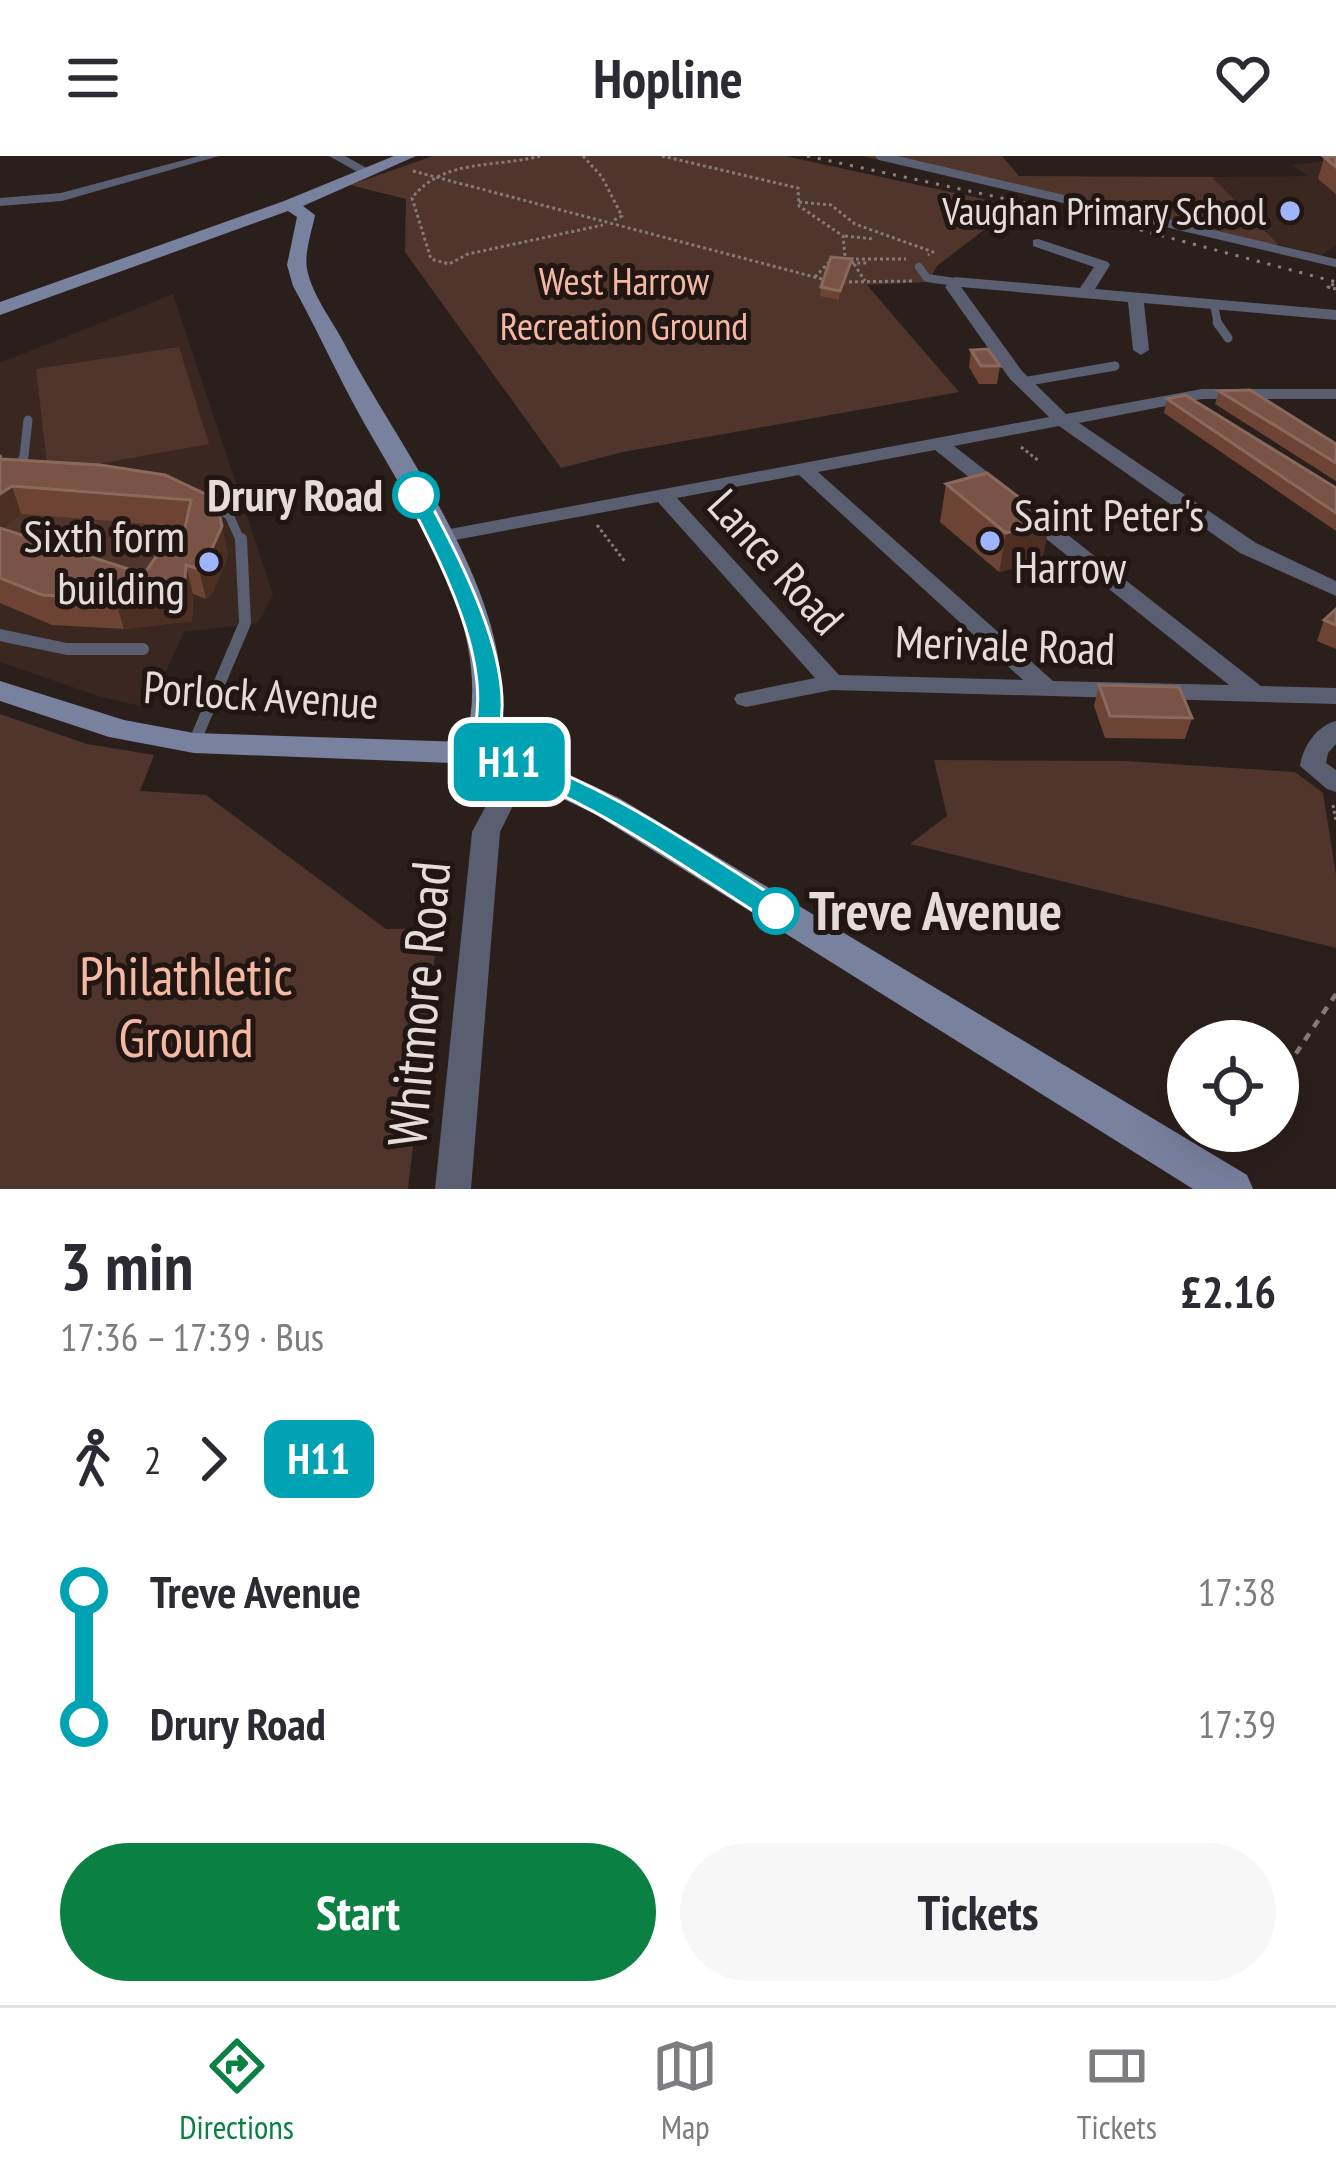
<!DOCTYPE html>
<meta charset="utf-8">
<style>
:root{--surface:#fff;--page:#f7f7f7;--text:#2b2b33;--muted:#7c7c81;--line:#e1e1e2;--accent:#0b8043}
body{margin:0;font-family:"PT Sans Narrow",sans-serif;background:var(--page);color:var(--text);height:100vh;display:flex;flex-direction:column;font-size:45px;white-space:nowrap}
*{box-sizing:border-box;margin:0}
p{font-size:39px;color:var(--muted)}
.icon{flex:none;width:66px;height:66px;fill:none;stroke:currentColor;stroke-width:2;stroke-linecap:round;stroke-linejoin:round}
.map{position:relative;height:1033px;overflow:hidden}
.panel{display:flex;flex-direction:column;background:var(--surface);flex:1}
.panel>*{flex:none}
.badge{padding:0 24px;border-radius:18px;font-size:42px;line-height:78px}
.controls{position:absolute;left:1167px;top:864px;display:grid;gap:24px}
.controls a{display:grid;place-items:center;width:132px;height:132px;border-radius:50%;background:var(--surface);box-shadow:0 12px 48px #0002;font-size:60px}
.map>.badge{position:absolute;translate:-50% -50%;box-shadow:0 0 0 6px #fff}
.legs{display:flex;align-items:center;gap:18px;height:132px;padding:0 60px;font-size:39px}
.legs p{margin-inline-start:auto}
.headline{display:flex;align-items:center;justify-content:space-between;height:204px;padding:0 60px}
h1{font-size:66px;font-weight:700;line-height:90px}
.action{display:flex;gap:24px;margin-top:auto;padding:24px 60px}
.action a{flex:1;height:138px;border-radius:72px;background:var(--accent);color:#fff;font-size:48px;font-weight:700;line-height:138px;text-align:center}
.action a+a{background:var(--page);color:var(--text)}
ul{padding:0 60px;list-style:none}
li{display:flex;align-items:center;gap:42px;height:132px;font-size:45px}
li i{display:grid;place-items:center;width:18px;height:100%;margin:0 15px;background:currentColor}
li i::after{content:'';width:30px;height:30px;margin:-15px;border:9px solid;border-radius:50%;background:var(--surface)}
li p{margin-inline-start:auto}
li:first-child i{background:linear-gradient(#0000 50%,currentColor 0)}
li:last-child i{background:linear-gradient(currentColor 50%,#0000 0)}
header{display:flex;justify-content:space-between;align-items:center;height:156px;padding:0 60px;background:var(--surface);font-size:54px;font-weight:700}
.tab-bar{display:flex;justify-content:space-around;align-items:center;height:168px;border-top:3px solid var(--line);background:var(--surface);font-size:33px;color:var(--muted)}
.tab-bar a{display:grid;justify-items:center;gap:6px}
.tab-bar .active{color:var(--accent)}
.map>svg:first-child{display:block}
.built{fill:#392720}
.green{fill:#4f352b}
.lines{fill:none;stroke-linecap:round;stroke-linejoin:round}
.path-far1{stroke:#847a77;stroke-width:3;stroke-dasharray:3 3;stroke-linecap:butt}
.path{stroke:#847a77;stroke-width:4.5;stroke-dasharray:8 8;stroke-linecap:butt}
.lane-far2{stroke:#595f71;stroke-width:8}
.lane-far1{stroke:#595f71;stroke-width:9}
.lane{stroke:#595f71;stroke-width:12}
.street{fill:#595f71;fill-rule:evenodd}
.secondary{fill:#78819e;fill-rule:evenodd}
.rail{stroke:#8c827f;stroke-width:3;stroke-dasharray:3 8;stroke-linecap:butt}
.wall{fill:#6c4334;fill-rule:evenodd}
.shaded-wall{fill:#4d2e23}
.building{fill:#795446;stroke:#8a695d;stroke-width:3}
.line-1{fill:#00a3b4;stroke:#fff;stroke-width:3}
.poi-dot{fill:#9eb4fd;stroke:#211612;stroke-width:4.5}
.stop-1-dot{fill:#fff;stroke:#00a3b4;stroke-width:6}
.labels{text-anchor:middle;stroke-width:10;stroke-linejoin:round;paint-order:stroke}
.far-poi-label{font-size:39px;fill:#e4dcd9;stroke:#211612;text-anchor:end}
.far-park-label{font-size:39px;fill:#f5b8a3;stroke:#211612}
.stop-label{font-size:45px;font-weight:bold;fill:#e4dcd9;stroke:#211612;text-anchor:end}
.poi-label{font-size:45px;fill:#e4dcd9;stroke:#211612;text-anchor:start}
.street-label{font-size:45px;fill:#e4dcd9;stroke:#211612}
.near-stop-label{font-size:54px;font-weight:bold;fill:#e4dcd9;stroke:#211612;text-anchor:start}
.near-park-label{font-size:54px;fill:#f5b8a3;stroke:#211612}
.near-street-label{font-size:54px;fill:#e4dcd9;stroke:#211612}
</style>
<header><svg class="icon" aria-label="menu" viewBox="0 0 24 24"><path d="M4 6h16M4 12h16M4 18h16"/></svg>Hopline<svg class="icon" aria-label="heart" viewBox="0 0 24 24"><path d="M12 20l-8-8c-3-5 5-10 8-4 3-6 11-1 8 4z"/></svg></header>
<div class="map">
<svg width="1336" height="1033" viewBox="0 0 1336 1033">
<rect width="100%" height="100%" fill="#2b1f1b"/>
<g class="built">
<polygon points="1336,4 1336,89 1320,100 1278,88 1212,21 1308,20 1292,9"/>
<polygon points="173,138 273,438 258,467 184,476 149,552 101,541 0,506 0,207"/>
</g>
<g class="green">
<polygon points="433,0 785,0 1015,50 937,110 928,126 867,129 959,236 623,296 561,312 405,96 406,43 350,29"/>
<polygon points="863,0 1002,0 1019,20 1212,21 1278,88 1274,92"/>
<polygon points="179,191 209,288 48,317 36,213"/>
<polygon points="21,358 186,371 151,447 0,374"/>
<polygon points="0,558 87,588 154,599 140,635 206,639 386,773 438,772 408,1033 0,1033"/>
<polygon points="934,604 1125,605 1295,616 1323,637 1336,719 1336,792 910,688 947,660"/>
</g>
<g class="lines">
<g class="path-far1">
<path d="M540,0c-44,12 -97,2 -128,42l19,61 18,5 19,-10 135,-29"/>
<polyline points="583,0 602,21 622,60 612,65"/>
<polyline points="662,0 798,32 799,50 843,80 845,100 853,107 869,107"/>
<polyline points="413,15 822,123"/>
<polyline points="799,46 831,49 855,68 933,96 928,99"/>
<polyline points="845,80 874,83"/>
<polyline points="838,103 906,103"/>
<polyline points="854,108 865,125"/>
<polyline points="815,121 829,106"/>
<polyline points="843,126 912,125"/>
<polyline points="1334,128 1328,131 1336,133"/>
<polyline points="1021,291 1039,305"/>
<polyline points="597,369 626,407"/>
<polyline points="160,401 157,384 164,371"/>
<polyline points="87,402 87,375 95,364"/>
<polyline points="453,615 455,622 486,627"/>
<polyline points="1333,649 1336,665"/>
</g>
<g class="path">
<polyline points="1278,924 1336,838"/>
<polyline points="1229,994 1244,975"/>
</g>
<g class="lane-far2">
<polyline points="880,0 1336,107"/>
<polyline points="919,111 927,122 955,126"/>
<polyline points="1214,148 1218,169"/>
</g>
<g class="lane-far1">
<polyline points="1217,166 1228,182"/>
<polyline points="1023,226 1115,210"/>
<polyline points="17,315 24,300 28,264"/>
<polyline points="206,347 229,359 241,386"/>
</g>
<g class="lane">
<polyline points="0,479 67,493 143,493"/>
<polyline points="194,587 245,467 241,383"/>
</g>
<g class="street">
<polygon points="199,0 219,0 62,45 0,50 0,42 61,37"/>
<polygon points="329,0 345,0 372,15 361,18"/>
<path d="M1038,83l70,23 2,3 -15,24 241,21v10l-192,-17 5,47 -8,5 -8,-5 -5,-48 -167,-15 61,84 44,43 136,-25h134v10h-134l-123,24 177,120 80,38v15l-96,-43 -181,-127 -105,20 307,240 75,2v16l-504,-14 -86,17 -9,-3 -3,-5 3,-5 78,-16 -157,-176 -219,41 -10,-6 10,-6 610,-114 -39,-38 -65,-92 10,-10 125,11 14,-21 -61,-21v-6zM935,294l294,235 -176,-4 -235,-209zM799,319l224,205 -184,-5 -162,-177z"/>
<path d="M1336,565v23l-8,9 -2,10 10,7v22l-9,-3 -27,-23c3,-19 16,-40 36,-45z"/>
<polygon points="520,600 533,609 500,676 471,1033 435,1033 472,676 511,603"/>
</g>
<path class="secondary" d="M394,0h22l-113,50 12,9c-3,16 -11,38 -8,54 5,26 25,51 37,74 60,115 187,270 152,404l36,10 87,41 628,377 6,14h-60l-598,-375 -87,-41 -31,-9 -283,-11 -85,-16 -109,-36v-20l124,39 70,13 271,9c34,-118 -60,-242 -113,-341 -20,-38 -38,-77 -59,-115l-6,-21 10,-48 -9,-6 -288,104v-13l284,-101z"/>
<polyline class="rail" points="807,0 1099,63 1336,126"/>
</g>
<g class="wall">
<polygon points="1324,1 1336,1 1336,38 1318,23"/>
<polygon points="851,111 839,144 820,140 821,131"/>
<polygon points="971,194 1000,210 997,228 979,228 969,211"/>
<polygon points="1219,235 1336,288 1336,325 1215,248"/>
<polygon points="1167,243 1336,332 1336,375 1164,257"/>
<path d="M0,299l2,4 214,40 12,56 -15,37 -7,7 -13,-5 -1,27 -68,8 -72,-4 -52,-22zM21,358l164,13 -3,15 -38,32 -142,-46z"/>
<polygon points="946,328 1050,365 1042,404 999,416 940,366"/>
<polygon points="1336,453 1336,493 1317,485 1324,464"/>
<polygon points="1099,529 1192,562 1185,583 1105,582 1094,550"/>
</g>
<g class="shaded-wall">
<polygon points="852,103 851,111 839,144 840,135"/>
<polygon points="12,330 21,358 0,374 0,338"/>
<polygon points="216,343 228,399 213,436 206,443 199,413"/>
<polygon points="1050,365 1042,404 999,416 1006,377"/>
<polygon points="186,409 193,438 192,465 124,473 115,443"/>
</g>
<g class="building">
<polygon points="1324,1 1336,1 1336,11"/>
<polygon points="831,101 852,103 840,135 821,131"/>
<polygon points="988,193 1000,210 981,210 971,194"/>
<polygon points="1250,234 1336,288 1336,307 1219,235"/>
<polygon points="1185,239 1336,332 1336,357 1167,243"/>
<polygon points="0,299 1,303 100,309 165,319 216,343 222,370 206,406 199,413 186,409 184,435 115,443 42,439 0,422 0,372 144,418 167,385 182,386 191,344 12,330 0,338"/>
<polygon points="987,317 1050,365 1006,377 946,328"/>
<polygon points="1336,453 1336,469 1324,464"/>
<polygon points="1099,529 1179,531 1192,562 1110,560"/>
</g>
<path class="line-1" d="M409,334l17,5c32,61 101,185 67,254 106,29 200,97 293,155l4,7 -4,8h-20c-95,-60 -188,-129 -297,-160l-3,-6c38,-75 -25,-190 -60,-258z"/>
<g class="poi-dot">
<circle cx="1290" cy="55" r="12"/>
<circle cx="990" cy="385" r="12"/>
<circle cx="209" cy="406" r="12"/>
</g>
<g class="stop-1-dot">
<circle cx="416" cy="339" r="21"/>
<circle cx="776" cy="755" r="21"/>
</g>
<g class="labels">
<g class="far-poi-label">
<text x="1266" y="69">Vaughan Primary School</text>
</g>
<g class="far-park-label">
<text x="624" y="139">West Harrow<tspan x="624" dy="45">Recreation Ground</tspan></text>
</g>
<g class="stop-label">
<text x="383" y="355">Drury Road</text>
</g>
<g class="poi-label">
<text x="1014" y="375">Saint Peter's<tspan x="1014" dy="52">Harrow</tspan></text>
<text x="185" y="396" text-anchor="end">Sixth form<tspan x="185" dy="52">building</tspan></text>
</g>
<g class="street-label">
<text transform="translate(776 406) rotate(48)" y="16">Lance Road</text>
<text transform="translate(1005 489) rotate(2)" y="16">Merivale Road</text>
<text transform="translate(261 539) rotate(4)" y="16">Porlock Avenue</text>
</g>
<g class="near-stop-label">
<text x="809" y="774">Treve Avenue</text>
</g>
<g class="near-park-label">
<text x="186" y="839">Philathletic<tspan x="186" dy="62">Ground</tspan></text>
</g>
<g class="near-street-label">
<text transform="translate(419 848) rotate(-85)" y="19">Whitmore Road</text>
</g>
</g>
</svg>
<div class="controls">
<a><svg class="icon" aria-label="locate" viewBox="0 0 24 24"><circle cx="12" cy="12" r="6"/><path d="M12 2v4M12 18v4M2 12h4M18 12h4"/></svg></a>
</div>
<b class="badge" style="left:509px;top:606px;background:#00a3b4;color:#fff">H11</b>
</div>
<section class="panel">
<div class="headline"><div><h1>3 min</h1><p>17:36 – 17:39 · Bus</p></div><b>£2.16</b></div>
<div class="legs"><svg class="icon" aria-label="walk" viewBox="0 0 24 24"><circle cx="13" cy="4" r="2"/><path d="M13 8l-2 6 4 7M11 14l-3 7M7 12l3-4h3l4 4"/></svg>2<svg class="icon" aria-label="forward" viewBox="0 0 24 24"><path d="M9 5l7 7-7 7"/></svg><b class="badge" style="background:#00a3b4;color:#fff">H11</b></div>
<ul>
<li><i style="color:#00a3b4"></i><b>Treve Avenue</b><p>17:38</p></li>
<li><i style="color:#00a3b4"></i><b>Drury Road</b><p>17:39</p></li>
</ul>
<div class="action"><a>Start</a><a>Tickets</a></div>
</section>
<nav class="tab-bar">
<a class="active"><svg class="icon" aria-label="directions" viewBox="0 0 24 24"><path d="M12 3l9 9-9 9-9-9zM9 14v-3h6M13 9l2 2-2 2"/></svg>Directions</a>
<a><svg class="icon" aria-label="map" viewBox="0 0 24 24"><path d="M3 6l6-2 6 2 6-2v14l-6 2-6-2-6 2zM9 4v14M15 6v14"/></svg>Map</a>
<a><svg class="icon" aria-label="tickets" viewBox="0 0 24 24"><path d="M3 7h18v10H3zM15 7v10"/></svg>Tickets</a>
</nav>
